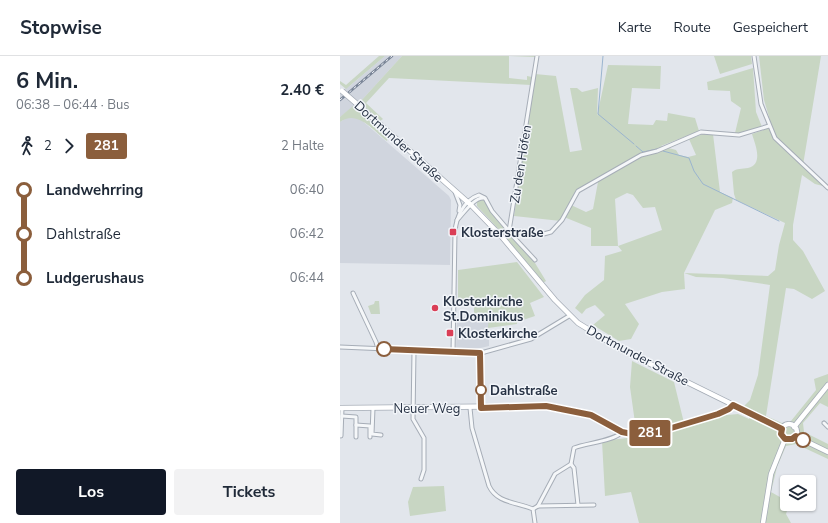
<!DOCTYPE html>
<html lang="de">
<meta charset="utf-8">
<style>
:root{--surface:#fff;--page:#f2f2f3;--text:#1f2937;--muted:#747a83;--line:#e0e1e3;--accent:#111827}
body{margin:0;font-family:"Nunito Sans",sans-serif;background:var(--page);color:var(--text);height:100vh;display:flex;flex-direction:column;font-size:15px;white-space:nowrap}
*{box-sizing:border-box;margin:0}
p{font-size:13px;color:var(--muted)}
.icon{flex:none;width:22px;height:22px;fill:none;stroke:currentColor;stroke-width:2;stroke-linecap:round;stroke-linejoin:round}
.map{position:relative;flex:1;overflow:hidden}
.drawer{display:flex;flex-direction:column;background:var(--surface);width:340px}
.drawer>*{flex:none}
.badge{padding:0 8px;border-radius:3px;font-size:14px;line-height:26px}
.buttons{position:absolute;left:440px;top:419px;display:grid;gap:8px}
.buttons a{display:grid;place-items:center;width:36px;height:36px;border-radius:4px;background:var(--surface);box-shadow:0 1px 3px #0004;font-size:20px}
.map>.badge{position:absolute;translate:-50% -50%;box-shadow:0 0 0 2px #fff}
.legs{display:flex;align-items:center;gap:6px;height:44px;padding:0 16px;font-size:13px}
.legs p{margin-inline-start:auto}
.summary{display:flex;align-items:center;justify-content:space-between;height:68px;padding:0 16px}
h1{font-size:22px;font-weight:700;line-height:30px}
.action{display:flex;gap:8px;margin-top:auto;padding:8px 16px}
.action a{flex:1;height:46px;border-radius:4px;background:var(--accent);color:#fff;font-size:16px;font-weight:700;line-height:46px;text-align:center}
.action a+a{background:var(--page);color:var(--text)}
ul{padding:0 16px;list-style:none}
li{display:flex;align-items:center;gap:14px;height:44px;font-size:15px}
li i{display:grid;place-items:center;width:6px;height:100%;margin:0 5px;background:currentColor}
li i::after{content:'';width:10px;height:10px;margin:-5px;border:3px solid;border-radius:50%;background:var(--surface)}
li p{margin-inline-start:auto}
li:first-child i{background:linear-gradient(#0000 50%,currentColor 0)}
li:last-child i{background:linear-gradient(currentColor 50%,#0000 0)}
header{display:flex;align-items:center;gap:24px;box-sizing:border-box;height:56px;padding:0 20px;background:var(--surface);border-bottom:1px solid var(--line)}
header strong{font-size:19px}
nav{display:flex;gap:22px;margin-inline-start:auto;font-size:14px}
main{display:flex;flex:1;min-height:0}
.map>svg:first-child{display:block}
.built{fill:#d0d5de}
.green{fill:#c8d6c3;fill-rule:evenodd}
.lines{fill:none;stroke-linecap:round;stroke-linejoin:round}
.stream{stroke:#9ab4cf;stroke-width:1}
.street-casing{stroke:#a6adb7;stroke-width:5}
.secondary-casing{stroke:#a6adb7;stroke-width:6}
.street{stroke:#f5f7f9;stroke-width:3}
.secondary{stroke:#fff;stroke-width:4.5}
.rail-casing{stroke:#7a8597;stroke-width:2.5}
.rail{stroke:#f2f5f9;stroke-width:1;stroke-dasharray:3;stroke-linecap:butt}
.secondary-bridge-casing{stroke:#a6adb7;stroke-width:6;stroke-linecap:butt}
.secondary-bridge{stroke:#fff;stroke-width:4.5}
.line-1-casing{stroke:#fff;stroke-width:9}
.line-1{stroke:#8b5e3c;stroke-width:6}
.poi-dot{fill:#da3e56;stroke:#f2f5f9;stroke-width:1.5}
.stop-1-dot{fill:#fff;stroke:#8b5e3c;stroke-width:2}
.labels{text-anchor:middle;stroke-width:3;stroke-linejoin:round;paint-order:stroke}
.street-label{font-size:13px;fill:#283345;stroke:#f2f5f9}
.poi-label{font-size:13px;font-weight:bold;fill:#283345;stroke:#f2f5f9;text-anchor:start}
.stop-label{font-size:13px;font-weight:bold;fill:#283345;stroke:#f2f5f9;text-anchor:start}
</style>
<header>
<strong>Stopwise</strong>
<nav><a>Karte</a><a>Route</a><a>Gespeichert</a></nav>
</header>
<main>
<section class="drawer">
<div class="summary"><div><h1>6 Min.</h1><p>06:38 – 06:44 · Bus</p></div><b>2.40 €</b></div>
<div class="legs"><svg class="icon" aria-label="walk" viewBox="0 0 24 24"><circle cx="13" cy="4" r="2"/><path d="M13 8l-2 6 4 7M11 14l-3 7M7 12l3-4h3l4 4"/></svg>2<svg class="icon" aria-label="forward" viewBox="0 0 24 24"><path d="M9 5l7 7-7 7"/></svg><b class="badge" style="background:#8b5e3c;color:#fff">281</b><p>2 Halte</p></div>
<ul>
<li><i style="color:#8b5e3c"></i><b>Landwehrring</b><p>06:40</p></li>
<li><i style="color:#8b5e3c"></i><span>Dahlstraße</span><p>06:42</p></li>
<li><i style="color:#8b5e3c"></i><b>Ludgerushaus</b><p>06:44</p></li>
</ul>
<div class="action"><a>Los</a><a>Tickets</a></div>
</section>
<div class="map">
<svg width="488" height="467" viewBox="0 0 488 467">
<rect width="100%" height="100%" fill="#e2e6ec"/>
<g class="built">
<polygon points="45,0 62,0 20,46 0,61 0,36 11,29"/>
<polygon points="8,61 19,62 109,140 111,144 110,209 0,207 0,66"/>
<polygon points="125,257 149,257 149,290 132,294 116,293 117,261 125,261"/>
</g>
<g class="green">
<polygon points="39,0 45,0 6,33 0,28 0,25 6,29"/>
<polygon points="62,0 196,0 195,1 169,0 169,22 187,24 187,20 192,21 191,29 49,22 26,47 43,63 40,65 20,46"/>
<polygon points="374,0 411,0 412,8 380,18"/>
<path d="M419,0h62l-18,109 24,22 -12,-3 -13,-9 -9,50v15l10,11 22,40 -13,8 -18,-10 -8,-1 -20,128 16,7 9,-2 25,-31 -2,-11 14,-5v33l-8,-4 -17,20 1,9 24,12v15l-32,-15 -10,2 -9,21 -6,25 16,9v3h2l-3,10 5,9h-152l-8,-31 -26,4 -3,-55 25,-3 9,-8 -6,-43 2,-26 42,21 10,41 21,-6 33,-3 11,5 2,-5 -10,-5 9,-9 8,-25 12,-90 -47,-7 -27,-1 -12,-4 1,16 -23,3 -37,12 14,20 -8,15 -12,2 -26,-16 12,-10 -10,-10 -9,4 -4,5 -7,-6 10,-13 19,-15 1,-24 17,-5 -4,-5h-27v-18l-27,-11 7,-12 15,7 7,-3 5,-27 -1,-2 -19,10 -17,31 -47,-5 21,-142 21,2 14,76 12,-2 -12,-62h7l5,4 16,-4 -1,28 11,-51 53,1 -1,23 -28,-1 -4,36 25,1 3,-5 11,1 1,-8 27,5 4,13 -38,15 15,4 3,5 9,2 8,-2 -7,-16 14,-5h10l7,58 13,6 -1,5 -17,7 -31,63 84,3 7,-6 4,-25 6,-22 -49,-23 -2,-6 -2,-22c5,-4 10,-3 16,-4 16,-4 7,-24 4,-34l17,-6 5,10 2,-1 -7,-15 1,-2 -6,-20zM287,137l6,2 10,13 12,-1 7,23 -44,16 -3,-47z"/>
<polygon points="413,12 416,56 422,71 403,77 395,77 401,52 391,45 390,35 368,34 367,26"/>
<path d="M13,50l35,32 -1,3c-14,-11 -30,-32 -47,-19v-5z"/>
<polygon points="143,143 153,159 166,175 163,178 137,150 137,145"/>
<polygon points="167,177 195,207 206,225 203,227 164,179"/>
<polygon points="177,206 204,241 190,247 195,260 177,266 177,268 148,272 149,257 134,257 134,244 118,247 118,214"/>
<polygon points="35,245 39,245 40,258 31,258 28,250 34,248"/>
<polygon points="104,430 106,455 70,460 68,446 73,431"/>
</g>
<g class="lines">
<g class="stream">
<polyline points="263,0 258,58 294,88"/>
<polyline points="296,90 303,96 317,93"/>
<polyline points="323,95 349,102 354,115 363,128 439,165"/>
</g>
<g class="street-casing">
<g id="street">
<polyline points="414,0 421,48 435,82 488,132"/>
<polyline points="115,136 120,149 119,155"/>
<path d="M117,164c7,-7 17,-23 27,-22"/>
<polyline points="169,175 200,179 211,176 222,164 238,135 301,99 317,95 361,76 399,79 429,70"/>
<polyline points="169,175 197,0"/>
<polyline points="169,176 195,204"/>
<polyline points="13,237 36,286 38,293"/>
<polyline points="0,291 141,297 191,283 229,260"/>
<polyline points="74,295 73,363 84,382 84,414 81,423"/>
<path d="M113,297l2,-121c1,-15 9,-32 24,-37l6,3 7,13 17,20"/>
<polyline points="141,297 141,351"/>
<polyline points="33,352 32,378 41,379"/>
<path d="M130,352l2,20 17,58c8,17 27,16 44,23l2,14"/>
<polyline points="2,360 16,361 16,381"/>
<polyline points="484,367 488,371"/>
<polyline points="16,369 30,370 30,381"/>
<polyline points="1,380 2,352"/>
<path d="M231,408l3,-16c13,-5 40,-7 48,-16"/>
<polyline points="198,450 215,418 231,408 234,412 238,449"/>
<polyline points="193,453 198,450 254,449"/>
</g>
</g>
<g class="secondary-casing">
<g id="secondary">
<polyline points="17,48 131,149 162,181 215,244 238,267 282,294 442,373"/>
<polyline points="0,352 206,350 251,359 282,376 292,378 305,378 318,375 378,358 389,353 393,349"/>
<circle cx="449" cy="376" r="8"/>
<polyline points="454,371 488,329"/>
<polyline points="455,380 488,396"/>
<polyline points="423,467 431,418 445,383"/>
</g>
</g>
<use href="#street" class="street"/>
<use href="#secondary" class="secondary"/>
<g class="rail-casing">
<polyline id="rail" points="0,44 52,0"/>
</g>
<use href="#rail" class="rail"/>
<g class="secondary-bridge-casing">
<polyline id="secondary-bridge" points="2,35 17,48"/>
</g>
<use href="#secondary-bridge" class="secondary-bridge"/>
</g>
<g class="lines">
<g class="line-1-casing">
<polyline id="line-1" points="44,293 140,297 141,352 206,350 251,359 282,376 292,378 318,376 378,358 389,353 393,349 442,373 441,378 445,383 452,383 456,380 463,384"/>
</g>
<use href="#line-1" class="line-1"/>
</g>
<g class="poi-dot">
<rect x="109" y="172" width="8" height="8" rx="2"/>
<circle cx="95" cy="252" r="4"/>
<rect x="106" y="273" width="8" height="8" rx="2"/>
</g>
<g class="stop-1-dot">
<circle cx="44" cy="293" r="7"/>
<circle cx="141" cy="334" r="5"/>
<circle cx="463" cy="384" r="7"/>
</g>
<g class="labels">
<g class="street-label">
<text transform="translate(59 85) rotate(42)" y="5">Dortmunder Straße</text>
<text transform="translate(180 108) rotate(-81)" y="5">Zu den Höfen</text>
<text transform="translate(298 299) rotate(28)" y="5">Dortmunder Straße</text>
<text x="87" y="357">Neuer Weg</text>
</g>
<g class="poi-label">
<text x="121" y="181">Klosterstraße</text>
<text x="103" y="250">Klosterkirche<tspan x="103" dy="15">St.Dominikus</tspan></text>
<text x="118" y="282">Klosterkirche</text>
</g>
<g class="stop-label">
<text x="150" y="339">Dahlstraße</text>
</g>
</g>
</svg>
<div class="buttons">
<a><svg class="icon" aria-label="layers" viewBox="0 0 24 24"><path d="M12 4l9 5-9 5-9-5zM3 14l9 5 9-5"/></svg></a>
</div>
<b class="badge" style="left:310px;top:377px;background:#8b5e3c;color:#fff">281</b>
</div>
</main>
